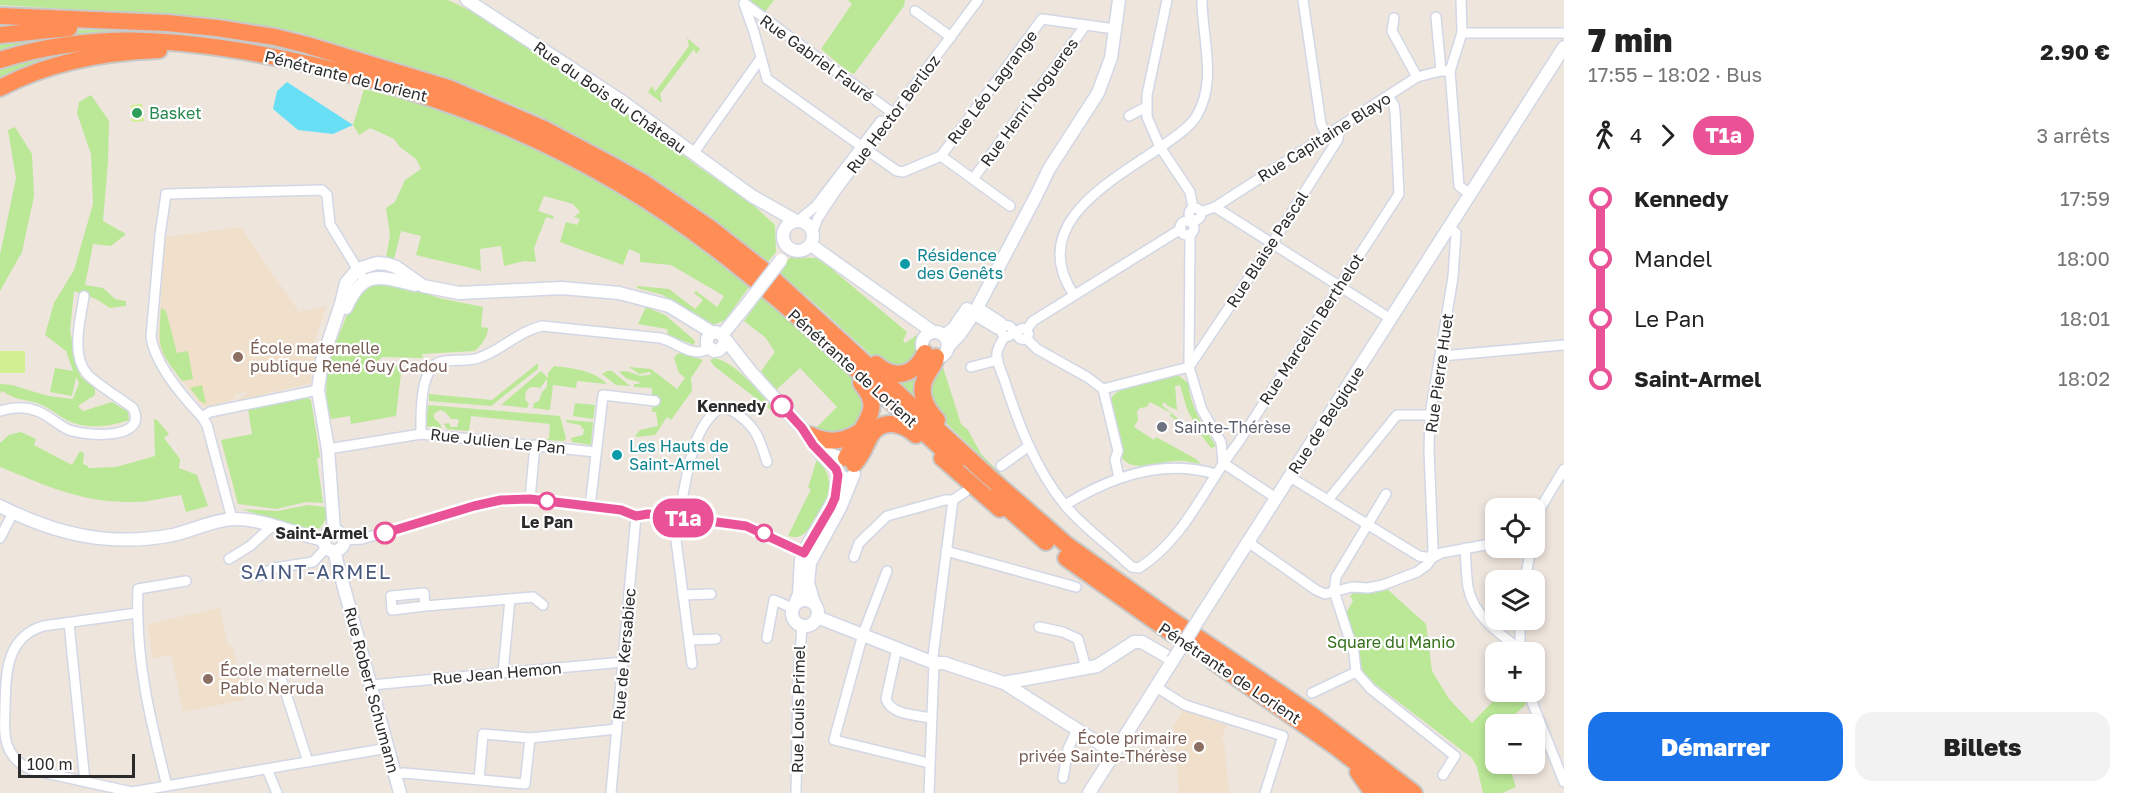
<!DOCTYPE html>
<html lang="fr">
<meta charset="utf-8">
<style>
:root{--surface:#fff;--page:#f2f2f2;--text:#222;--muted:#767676;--accent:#1a73e8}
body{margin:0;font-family:"Golos Text",sans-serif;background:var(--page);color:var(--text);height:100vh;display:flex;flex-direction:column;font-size:22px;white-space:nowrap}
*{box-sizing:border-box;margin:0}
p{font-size:20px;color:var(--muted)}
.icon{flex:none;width:33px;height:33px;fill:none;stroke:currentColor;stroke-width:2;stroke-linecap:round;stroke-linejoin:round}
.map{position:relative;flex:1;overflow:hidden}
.panel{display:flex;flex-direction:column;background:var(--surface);width:570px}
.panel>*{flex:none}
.badge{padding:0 12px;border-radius:20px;font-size:21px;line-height:39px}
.fabs{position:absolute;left:1485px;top:498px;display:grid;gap:12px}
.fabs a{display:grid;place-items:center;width:60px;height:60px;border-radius:12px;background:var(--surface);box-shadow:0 3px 9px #0003;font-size:30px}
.scale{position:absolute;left:18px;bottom:15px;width:117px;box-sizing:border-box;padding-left:6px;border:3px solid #2b2b2b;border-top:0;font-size:16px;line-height:21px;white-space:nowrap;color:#2b2b2b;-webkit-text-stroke:4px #fff;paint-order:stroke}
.map>.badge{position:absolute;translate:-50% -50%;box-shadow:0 0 0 3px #fff}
.legs{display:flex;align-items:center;gap:9px;height:66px;padding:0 24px;font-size:20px}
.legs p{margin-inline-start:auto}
.head{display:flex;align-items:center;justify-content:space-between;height:102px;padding:0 24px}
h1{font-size:33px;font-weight:800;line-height:45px}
.button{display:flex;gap:12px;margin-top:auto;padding:12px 24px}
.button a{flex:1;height:69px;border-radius:18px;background:var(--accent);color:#fff;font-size:24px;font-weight:800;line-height:69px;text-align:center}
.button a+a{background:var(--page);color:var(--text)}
ul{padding:0 24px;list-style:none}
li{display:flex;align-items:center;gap:21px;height:60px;font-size:22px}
li i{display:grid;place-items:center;width:9px;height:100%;margin:0 8px;background:currentColor}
li i::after{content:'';width:15px;height:15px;margin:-8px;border:4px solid;border-radius:50%;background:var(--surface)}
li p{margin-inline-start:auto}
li:first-child i{background:linear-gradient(#0000 50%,currentColor 0)}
li:last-child i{background:linear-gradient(currentColor 50%,#0000 0)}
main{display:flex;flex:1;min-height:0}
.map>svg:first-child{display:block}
.education{fill:#f0e0cb}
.green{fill:#bae896}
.pitch{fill:#d1f091}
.water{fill:#69dff6}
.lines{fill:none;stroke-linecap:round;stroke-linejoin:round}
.street-casing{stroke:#d2d7e5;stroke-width:12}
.secondary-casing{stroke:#d2d7e5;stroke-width:15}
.highway-casing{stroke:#c8c8c8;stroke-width:20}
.street{stroke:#fff;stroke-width:9}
.secondary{stroke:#fff;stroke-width:12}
.highway{stroke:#ff8e56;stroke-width:16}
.secondary-bridge-casing{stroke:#d2d7e5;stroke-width:15;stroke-linecap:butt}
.secondary-bridge{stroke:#fff;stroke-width:12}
.line-1-casing{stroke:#fff;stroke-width:14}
.line-1{stroke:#ea5297;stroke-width:9}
.leisure-dot{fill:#2e9e5b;stroke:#fff;stroke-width:2}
.culture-dot{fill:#0f9aa8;stroke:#fff;stroke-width:2}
.education-dot{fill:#8d6e63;stroke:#fff;stroke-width:2}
.stop-1-dot{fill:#fff;stroke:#ea5297;stroke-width:3}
.worship-dot{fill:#6b7280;stroke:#fff;stroke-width:2}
.labels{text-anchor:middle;stroke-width:4.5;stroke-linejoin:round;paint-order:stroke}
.street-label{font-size:16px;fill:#2b2b2b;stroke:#fff}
.leisure-label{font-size:16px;fill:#27864d;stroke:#fff;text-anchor:start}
.culture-label{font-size:16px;fill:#0d838f;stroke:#fff;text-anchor:start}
.education-label{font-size:16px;fill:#785e54;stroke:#fff;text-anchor:start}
.stop-label{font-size:16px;font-weight:bold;fill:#2b2b2b;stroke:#fff;text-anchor:end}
.worship-label{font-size:16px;fill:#5b616d;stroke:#fff;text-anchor:start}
.park-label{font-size:16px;fill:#316e16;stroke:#fff}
.quarter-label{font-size:20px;letter-spacing:1.5px;fill:#48587f;stroke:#fff}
</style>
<main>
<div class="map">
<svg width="1564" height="793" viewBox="0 0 1564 793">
<rect width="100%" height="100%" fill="#eee5dd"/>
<g class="education">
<polygon points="241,227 299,312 326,306 310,357 316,356 313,369 311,370 311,383 237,401 247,392 235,394 236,399 206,407 200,404 162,353 158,343 165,237"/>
<polygon points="220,608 228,646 233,646 244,700 183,712 171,655 152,659 148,624"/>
<polygon points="1184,708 1228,723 1222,737 1224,741 1229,793 1179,793 1173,727"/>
</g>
<g class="green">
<polygon points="0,0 448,0 479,15 571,78 628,113 696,165 751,203 775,225 776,252 767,263 713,219 651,177 542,117 481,91 417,69 298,32 213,18 0,5"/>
<polygon points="748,0 774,0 765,12"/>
<polygon points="848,0 905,0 904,6 854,74 847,71 821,49 852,4"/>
<polygon points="80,30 142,31 182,36 0,55 0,39"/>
<polygon points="687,38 700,49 696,54 694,49 660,94 662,103 648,92 652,86 655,92 689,46"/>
<path d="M117,48l-117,36v-15c38,-13 77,-16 117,-21z"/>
<path d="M364,89c42,11 85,23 126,39 70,27 137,67 198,111 21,15 42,30 61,48l-24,33 -12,5 -6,-1 -44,-29 -26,-7v-2l32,3 26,20 8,-9 -9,-7 2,-2 21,16 7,-11 -53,-31 -31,-3v-8l-11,-5 -6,16c-22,-8 -42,-15 -63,-23l6,-20 11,3 3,-6 -6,-2 6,-5 -7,-8 -29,-8 -6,15 15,5 1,3 -8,-2 -12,31 2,14 -12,-1 -20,5 -3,-20 -21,3 1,22c-22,-7 -43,-10 -65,-16l5,-19 -20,-5 -7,28 -8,-1 4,-23 -4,-27 9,-6 10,-22 16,-11 -5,-10 -16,-12 -6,-8 -24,-11 -11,7 -6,-10z"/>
<path d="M91,95l18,26 -1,41 -5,59 23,13 -15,12 -18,-2 -8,41 18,3 12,11 11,2v5l-16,2 -14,-9 -22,-8 -4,40 10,45 15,12v7l-17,11 5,5 29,-9 16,10 1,8c-16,6 -38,9 -55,3 -13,-4 -24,-16 -37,-20 -13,-4 -23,-3 -34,-12l-3,2v-9l12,1 36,11 25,3 6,-16 -3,-6 -4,19 -22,-4 5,-24 18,3 -7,-20 -21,-16 9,-32 20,-33 19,-66 -2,-50 -14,-41 2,-11z"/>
<polygon points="15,127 32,154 34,196 22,252 0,291 0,255 16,178 8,130"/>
<path d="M791,257l25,1 19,9 -1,4 73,61 -4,9 2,2 12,-8c4,19 2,22 -11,36l-26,-8 -72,-66 -32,-24z"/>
<path d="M395,283l44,15 44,9 -2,20 7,1c0,8 -7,19 -14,23l-52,3 1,4 -41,-1 -4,4 7,4h17l-6,51 -45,8 -1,-8 -19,3 -5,-18 1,-37 27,-66 14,-14z"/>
<polygon points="762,296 859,384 867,414 846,436 814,430 837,407 800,368 776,390 761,371 775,352 765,337 744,321"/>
<polygon points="646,307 665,315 692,338 695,341 694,345 668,335 667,329 638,324"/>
<path d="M161,308l5,3 11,42 11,-2 5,28 -11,2c-24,-32 -24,-32 -21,-73z"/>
<path d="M681,353l22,7 -12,18 1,13 -21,29 -4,-3 -12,18 -18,2 -2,-1 5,-6 18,-4 -2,-14h-4l1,-8h4l1,-7 -6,-1v-8l-18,-1v-3h5l1,-2 -13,-3 -8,-7c14,-4 16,8 33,2l-3,-2 -10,2 -10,-7 22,2 26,20 8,-11 -6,-5 -5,-15 3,-4z"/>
<path d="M715,358c25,7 44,35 61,54l-1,1 -61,-47 -4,-6z"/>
<polygon points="927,359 923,410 888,378"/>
<polygon points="538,363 538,369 491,406 429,401 429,394 492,400"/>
<polygon points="942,364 961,424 968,430 981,454 1004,477 1003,478 936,413 929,402 928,378"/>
<path d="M554,366c18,2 40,4 53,18l-30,-3 -1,7 -23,-3 -3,25 -17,-2 1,-5 5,-2 3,-9 5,-5v-8l-7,9c-10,-3 -15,0 -15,11l4,5 -2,4 -26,-3 40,-34 7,7v-5z"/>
<polygon points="607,371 612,371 630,386 616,385 602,374"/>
<path d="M1175,373l13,10c3,25 14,42 28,63l-5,2 -12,-16 -12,-23 -7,-24 -5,1 2,24 -9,-4 -4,-4 -2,3 28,24 -20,-13 1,-3 -21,-11 -3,5 -7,1 -3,3 1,9 -4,7 20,13 2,-3 40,22 5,5c-7,-1 -13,-3 -19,-3 -19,-2 -46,14 -60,-3l-12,-58c10,-16 32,-16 49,-20l2,-4z"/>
<polygon points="202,385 206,404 200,401 190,388"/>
<polygon points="306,397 311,400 320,457 317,459 323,503 306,502 276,509 238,504 221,440 252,434 248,409"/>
<polygon points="575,403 595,405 593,419 573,416"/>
<polygon points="428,405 560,416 566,438 564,441 546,440 549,438 550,424 471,416 469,431 447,429 444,424 449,423 451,427 457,427 459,421 457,419 451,419 445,412 440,410 434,414 434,418 441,425 441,429 426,426"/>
<path d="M154,419l3,1 12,14 -5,4 16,21 -1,9 18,7 11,31 -22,6 -5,-17c-15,2 -31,7 -46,7 -53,1 -88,-16 -135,-35v-24l9,-8 12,-3 15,7 -2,6 38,20 8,-14 4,2 -1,11 5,2v2l28,-1 39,-11z"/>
<polygon points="566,420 593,422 591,445 572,442 571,438 583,435 584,430 580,425 566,422"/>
<path d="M817,459c8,8 14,19 12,31 -2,11 -17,39 -27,45 -5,3 -9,2 -14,1l23,-47 -3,-1z"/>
<polygon points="308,505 326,507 326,519 320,528 308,530 241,509 277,511"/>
<polygon points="1387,589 1426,624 1432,671 1449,699 1472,723 1495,699 1505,692 1523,692 1528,702 1505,724 1496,724 1495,733 1487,741 1495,752 1496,764 1505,764 1510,769 1516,787 1502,793 1483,793 1477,767 1472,758 1375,684 1363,672 1346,613 1353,601 1350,596 1353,593 1378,592"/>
</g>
<g class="pitch">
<polygon points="142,104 144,121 132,122 131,105"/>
<rect x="0" y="351" width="25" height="22"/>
</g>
<polygon class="water" points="287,82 353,125 333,134 298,130 273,109 277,91"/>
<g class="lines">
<g class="street-casing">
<g id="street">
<polyline points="1167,0 1147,95 1147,117 1160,147 1190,192 1193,208"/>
<polyline points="1303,0 1321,124 1326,134"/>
<polyline points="1461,0 1462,33 1450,71 1459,186 1470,194"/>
<polyline points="744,3 894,114"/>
<polyline points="744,4 754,32 767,79 861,146"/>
<polyline points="915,11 951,37"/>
<polyline points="1436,17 1441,71"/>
<polyline points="1394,18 1392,31 1417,77"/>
<polyline points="1462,33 1564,33"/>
<polyline points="1129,116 1146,107"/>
<polyline points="867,150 897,171 903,172 941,156 1010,206"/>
<polyline points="693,154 761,58"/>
<polyline points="941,156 1042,19 1115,29"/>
<polyline points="973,179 1085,26"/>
<polyline points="1215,207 1391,319"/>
<circle cx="1195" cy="214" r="6"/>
<polyline points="1201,212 1215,207 1417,77 1441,71 1450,71"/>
<polyline points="799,220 816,206 881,121"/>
<circle cx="1187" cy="228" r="7"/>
<polyline points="813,231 818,218 835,192 978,0"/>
<path d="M1074,295c-49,-73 42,-116 91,-151 11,-8 23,-15 31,-27 22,-36 6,-78 6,-117"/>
<polyline points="978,307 1001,322 1004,326"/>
<polyline points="974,315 997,329 1001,330"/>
<circle cx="1007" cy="331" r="5.5"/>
<circle cx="1023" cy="334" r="5.5"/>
<polyline points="1027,329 1033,321 1181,229"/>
<path d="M1005,336c-3,5 -7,10 -8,17 -1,8 4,18 7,26 14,44 31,89 60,125 17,21 41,38 61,57l7,6 7,1c47,-30 66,-83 99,-125l161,-249 -4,-82 -1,-7 -6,-8"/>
<polyline points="1026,338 1037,349 1087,377 1103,389 1118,451 1115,459 1119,478"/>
<polyline points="1441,356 1564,345"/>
<polyline points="971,367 998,360"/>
<polyline points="1189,367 1273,242 1338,139 1339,133 1336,129"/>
<polyline points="1189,367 1190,234"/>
<polyline points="1103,389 1189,367 1202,410 1221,442 1223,463 1276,498"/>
<path d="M0,411c13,-4 24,-5 37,0 11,4 21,14 32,19 17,6 80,11 64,-22 -12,-9 -38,-25 -46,-34 -17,-20 -6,-56 -3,-78"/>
<polyline points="202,417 210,412 318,390"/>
<path d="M421,434c0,-18 -2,-65 19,-72 13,-4 29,1 41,-5 22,-8 38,-26 61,-31l118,12c16,3 33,22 49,10"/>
<polyline points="328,449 421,434 596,452"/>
<polyline points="1001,466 1029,446"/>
<polyline points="1290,477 1419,556 1432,558 1433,548 1429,450 1430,415 1453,277 1456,233 1449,227"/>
<polyline points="1386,494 1336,577 1334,591 1354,653 1356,672 1371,689 1455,756 1443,775"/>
<polyline points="530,499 535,445"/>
<polyline points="1328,500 1397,415 1430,415"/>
<path d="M1065,505c45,-28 98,-47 151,-31"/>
<polyline points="590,507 603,395 655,401"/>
<polyline points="673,517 692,664"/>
<path d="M679,517c7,-33 11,-92 43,-110 8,1 12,5 18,9 18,14 20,25 27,46"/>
<path d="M232,519l-25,-94 -5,-8c-19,-20 -47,-53 -51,-80l9,-102 6,-41 156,-4 5,5 3,29 31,51"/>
<polyline points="1534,530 1538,512 1564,469"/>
<polyline points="0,538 13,513"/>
<polyline points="345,540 362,539 474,506 501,500 530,499 621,510 636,516 648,514 673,517 746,526 804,553"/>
<polyline points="1248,542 1316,590 1325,594 1352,587 1368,588 1383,585 1417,572 1427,565 1432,558 1441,553 1496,543"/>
<path d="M1465,548c1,13 1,26 3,39 5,28 30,46 52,62"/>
<polyline points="946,551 1076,587"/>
<polyline points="854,557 859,543 887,516 945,500 953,500"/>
<polyline points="229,559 250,546 272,526"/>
<polyline points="887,571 863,634 834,740 929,763"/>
<polyline points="259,576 274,568 313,562 326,548"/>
<polyline points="1525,580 1531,548"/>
<polyline points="683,595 711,594"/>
<polyline points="510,599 533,597 543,605"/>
<polyline points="425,606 392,610 391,596 424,593 425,606 510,599 503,672"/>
<path d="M137,613l-94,13c-38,12 -37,49 -38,81 0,12 -2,26 2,37 4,13 13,21 25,26l100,22 256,-44"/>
<polyline points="1520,620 1520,652"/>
<polyline points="69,623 85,782"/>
<polyline points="1039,627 1063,632 1078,639 1086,668"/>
<polyline points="767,638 774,600 792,608"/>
<polyline points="689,640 716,639"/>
<path d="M897,648l-11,51c5,16 30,16 45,19"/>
<polyline points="282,681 308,762"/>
<polyline points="371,685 623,662"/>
<polyline points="1156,687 1185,705 1283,736 1265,793"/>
<polyline points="1528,692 1564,782"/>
<polyline points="1312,693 1356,672"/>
<polyline points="530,738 617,729"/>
<polyline points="267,769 277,793"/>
<polyline points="395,775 404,773 525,784 530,738 483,734 479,780"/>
<polyline points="1063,778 1068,749 1077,730"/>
<path d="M167,786c-17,-67 -32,-127 -29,-197l48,-8"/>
<polyline points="611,793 636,516"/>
<polyline points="796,793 798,681 802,626"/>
<polyline points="929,793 934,663 933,656 953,500 965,492"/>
</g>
</g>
<g class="secondary-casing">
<g id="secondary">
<polyline points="467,0 623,102 752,196 796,221"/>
<circle cx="798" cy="236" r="15"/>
<polyline points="811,245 933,332"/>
<path d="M346,308c17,-40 35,-31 69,-23"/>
<circle cx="935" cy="345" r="13"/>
<polyline points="722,335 748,303"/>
<polyline points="944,336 954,328 967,309"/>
<polyline points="724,338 725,344 719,350 714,351 707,346 707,339 710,334 716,332 722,335 751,372 802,428 828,453 842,459"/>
<polyline points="947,348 960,334 976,310 1037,194 1049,169 1098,93 1111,58 1119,0"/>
<polyline points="818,451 836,469 838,475 845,478"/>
<path d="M0,506c57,29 110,41 173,29 18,-4 43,-16 62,-16 30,0 59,15 89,21"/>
<polyline points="334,530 328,449 318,390 322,361 341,304 346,283 358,269 377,263 387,264 396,267 423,286 459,293 562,288 619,293 669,306 713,333"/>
<circle cx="334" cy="541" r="10"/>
<polyline points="334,551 400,793"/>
<circle cx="805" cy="613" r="13"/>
<polyline points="814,603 808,583 810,563 840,508 854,474"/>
<polyline points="795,604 799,594 801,560 807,546 835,498 838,475"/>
<polyline points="1204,611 1564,47"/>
<polyline points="817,617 934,663 944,663 1004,683 1097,666 1134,642 1142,642 1173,660 1089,793"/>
<polyline points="1004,683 1114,753"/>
</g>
</g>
<g class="highway-casing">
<g id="highway">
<polyline points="0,16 167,23 217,28 275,37 307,45 451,89 544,129 610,164 644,183 710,228 762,269 988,476 1067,545 1169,618 1312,715 1414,793"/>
<polyline points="0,35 69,28"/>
<path d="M0,60c95,-30 184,-21 280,-2 165,33 311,93 444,197 82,64 156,137 232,207"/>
<path d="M0,88c49,-26 104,-36 159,-38"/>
<path d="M936,357c-1,8 -6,11 -9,18 -10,16 -2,32 10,45"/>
<path d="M876,364c19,17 39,11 49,-11"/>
<path d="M810,435c18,9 34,7 51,-4"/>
<path d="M846,458c5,-8 9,-16 14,-25 12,-20 18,-30 1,-50"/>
<polyline points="942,458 1000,509"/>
<path d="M854,464c9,-9 11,-19 17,-29 12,-18 32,-11 45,0"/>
<polyline points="995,497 1046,542"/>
<polyline points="1066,558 1172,633"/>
<polyline points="1213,661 1336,747 1395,793"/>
<polyline points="1358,772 1373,793"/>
</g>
</g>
<use href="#street" class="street"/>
<use href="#secondary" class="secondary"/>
<use href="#highway" class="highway"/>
<g class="secondary-bridge-casing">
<g id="secondary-bridge">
<polyline points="748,303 781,260"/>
<polyline points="1173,660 1204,611"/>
</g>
</g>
<use href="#secondary-bridge" class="secondary-bridge"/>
</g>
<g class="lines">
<g class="line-1-casing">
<polyline id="line-1" points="385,533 474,506 501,500 530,499 621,510 636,516 648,514 679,517 746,526 804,553 831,507 835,498 838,475 836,469 813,445 802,428 782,406"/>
</g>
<use href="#line-1" class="line-1"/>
</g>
<circle class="leisure-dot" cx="137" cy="113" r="6"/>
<g class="culture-dot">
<circle cx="905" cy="264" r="6"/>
<circle cx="617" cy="455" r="6"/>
</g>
<g class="education-dot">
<circle cx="238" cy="357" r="6"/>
<circle cx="208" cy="679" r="6"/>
<circle cx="1199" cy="747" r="6"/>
</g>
<g class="stop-1-dot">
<circle cx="782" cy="406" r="10"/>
<circle cx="547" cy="501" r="8"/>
<circle cx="385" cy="533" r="10"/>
<circle cx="764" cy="533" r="8"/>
</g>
<circle class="worship-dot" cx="1162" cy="427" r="6"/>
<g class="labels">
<g class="street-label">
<text transform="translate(817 58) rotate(36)" y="6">Rue Gabriel Fauré</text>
<text transform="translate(346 76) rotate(14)" y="6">Pénétrante de Lorient</text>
<text transform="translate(992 87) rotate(-53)" y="6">Rue Léo Lagrange</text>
<text transform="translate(610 97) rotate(35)" y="6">Rue du Bois du Château</text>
<text transform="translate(1029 102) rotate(-54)" y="6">Rue Henri Nogueres</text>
<text transform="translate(893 114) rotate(-53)" y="6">Rue Hector Berlioz</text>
<text transform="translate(1324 137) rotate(-32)" y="6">Rue Capitaine Blayo</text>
<text transform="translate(1267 249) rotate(-57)" y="6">Rue Blaise Pascal</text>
<text transform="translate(1311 329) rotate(-57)" y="6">Rue Marcelin Berthelot</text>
<text transform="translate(853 368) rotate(42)" y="6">Pénétrante de Lorient</text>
<text transform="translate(1439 373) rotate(-82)" y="6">Rue Pierre Huet</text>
<text transform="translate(1326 420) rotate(-57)" y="6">Rue de Belgique</text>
<text transform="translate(498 441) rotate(6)" y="6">Rue Julien Le Pan</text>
<text transform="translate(624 654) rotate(-85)" y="6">Rue de Kersabiec</text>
<text transform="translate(497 673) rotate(-5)" y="6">Rue Jean Hemon</text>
<text transform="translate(1230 673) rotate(34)" y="6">Pénétrante de Lorient</text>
<text transform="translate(372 690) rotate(75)" y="6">Rue Robert Schumann</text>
<text transform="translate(798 709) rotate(-89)" y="6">Rue Louis Primel</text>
</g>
<g class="leisure-label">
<text x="149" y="119">Basket</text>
</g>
<g class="culture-label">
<text x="917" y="261">Résidence<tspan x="917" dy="18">des Genêts</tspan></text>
<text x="629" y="452">Les Hauts de<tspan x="629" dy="18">Saint-Armel</tspan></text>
</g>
<g class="education-label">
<text x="250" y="354">École maternelle<tspan x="250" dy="18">publique René Guy Cadou</tspan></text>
<text x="220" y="676">École maternelle<tspan x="220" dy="18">Pablo Neruda</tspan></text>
<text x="1187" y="744" text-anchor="end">École primaire<tspan x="1187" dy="18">privée Sainte-Thérèse</tspan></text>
</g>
<g class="stop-label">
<text x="766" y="412">Kennedy</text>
<text x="547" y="528" text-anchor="middle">Le Pan</text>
<text x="368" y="539">Saint-Armel</text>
</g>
<g class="worship-label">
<text x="1174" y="433">Sainte-Thérèse</text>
</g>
<g class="park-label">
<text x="1391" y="648">Square du Manio</text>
</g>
<g class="quarter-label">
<text x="316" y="579">SAINT-ARMEL</text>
</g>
</g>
</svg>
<div class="fabs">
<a><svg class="icon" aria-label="locate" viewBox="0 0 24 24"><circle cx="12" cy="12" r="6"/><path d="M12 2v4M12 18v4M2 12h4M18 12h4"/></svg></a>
<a><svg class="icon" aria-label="layers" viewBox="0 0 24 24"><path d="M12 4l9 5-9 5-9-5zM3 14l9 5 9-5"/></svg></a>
<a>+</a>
<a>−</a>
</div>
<div class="scale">100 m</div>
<b class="badge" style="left:683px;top:518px;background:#ea5297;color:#fff">T1a</b>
</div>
<section class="panel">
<div class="head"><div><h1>7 min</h1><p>17:55 – 18:02 · Bus</p></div><b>2.90 €</b></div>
<div class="legs"><svg class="icon" aria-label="walk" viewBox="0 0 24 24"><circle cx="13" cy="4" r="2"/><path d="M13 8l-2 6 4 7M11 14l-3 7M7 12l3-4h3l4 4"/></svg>4<svg class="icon" aria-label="forward" viewBox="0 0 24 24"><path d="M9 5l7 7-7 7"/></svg><b class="badge" style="background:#ea5297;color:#fff">T1a</b><p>3 arrêts</p></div>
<ul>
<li><i style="color:#ea5297"></i><b>Kennedy</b><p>17:59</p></li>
<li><i style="color:#ea5297"></i><span>Mandel</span><p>18:00</p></li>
<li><i style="color:#ea5297"></i><span>Le Pan</span><p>18:01</p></li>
<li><i style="color:#ea5297"></i><b>Saint-Armel</b><p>18:02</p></li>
</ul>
<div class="button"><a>Démarrer</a><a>Billets</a></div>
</section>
</main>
